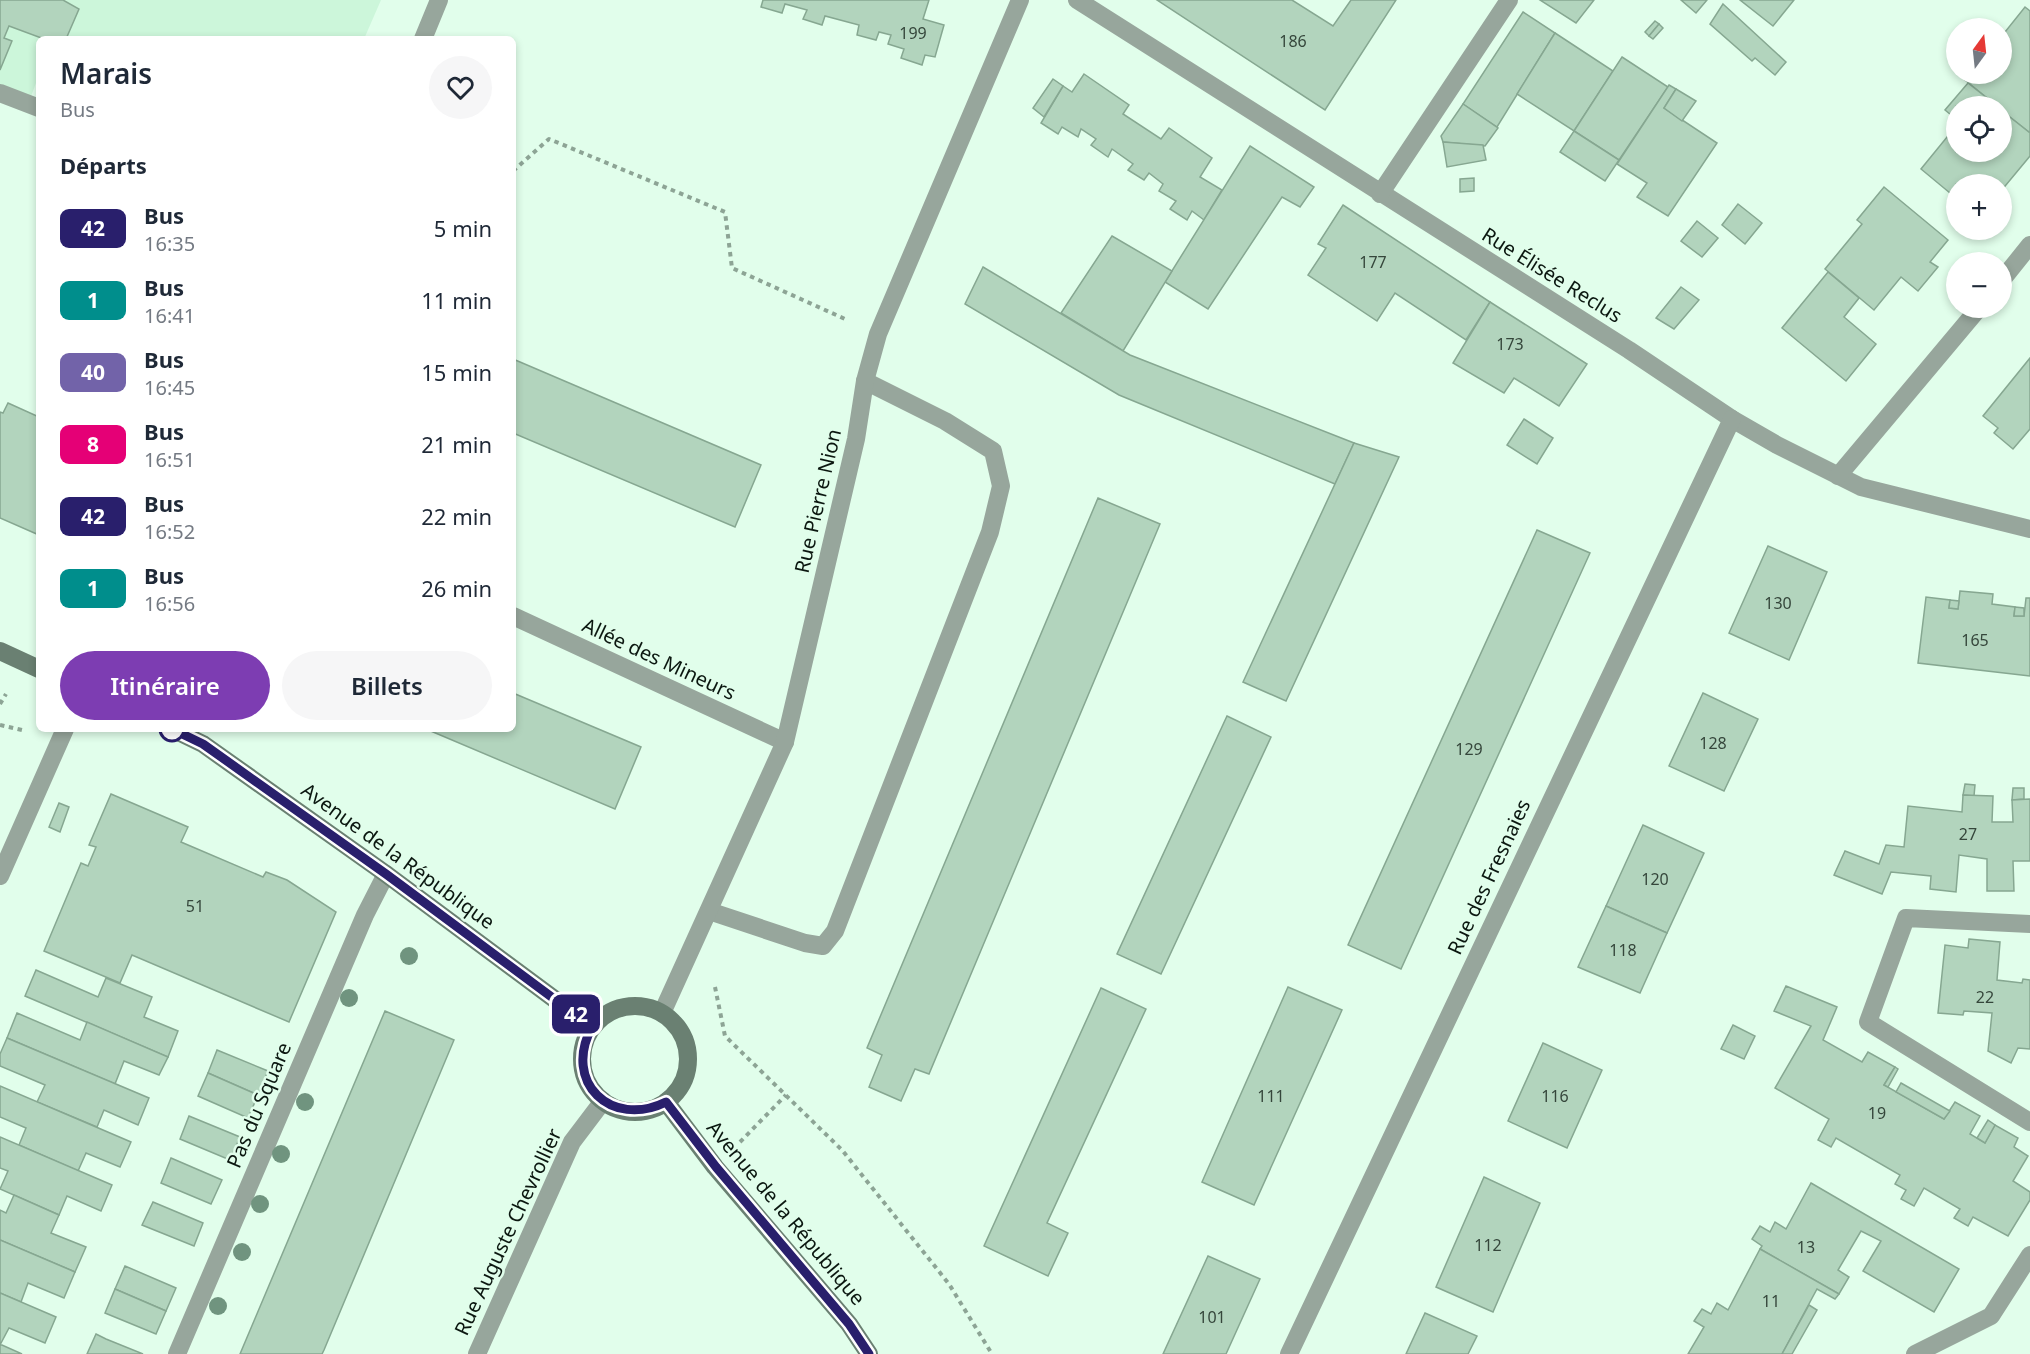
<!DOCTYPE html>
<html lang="fr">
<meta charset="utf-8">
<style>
:root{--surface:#fff;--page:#f6f6f7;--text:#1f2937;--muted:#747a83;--accent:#7d3db2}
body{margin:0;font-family:"Noto Sans",sans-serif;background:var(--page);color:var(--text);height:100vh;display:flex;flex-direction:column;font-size:22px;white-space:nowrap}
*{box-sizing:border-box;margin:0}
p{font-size:20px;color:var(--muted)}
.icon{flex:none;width:33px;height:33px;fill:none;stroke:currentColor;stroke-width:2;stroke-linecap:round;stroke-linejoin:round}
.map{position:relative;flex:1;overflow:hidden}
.panel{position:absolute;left:36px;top:36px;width:480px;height:696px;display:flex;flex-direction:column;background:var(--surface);border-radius:9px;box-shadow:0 3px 9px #0003}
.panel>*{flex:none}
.badge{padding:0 12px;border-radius:9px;font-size:21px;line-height:39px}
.needle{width:39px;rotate:15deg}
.fabs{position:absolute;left:1946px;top:18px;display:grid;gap:12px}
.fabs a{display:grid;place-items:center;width:66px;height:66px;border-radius:50%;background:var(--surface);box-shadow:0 3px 9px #0003;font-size:30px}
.map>.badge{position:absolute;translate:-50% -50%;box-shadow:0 0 0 3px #fff}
h2{padding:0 24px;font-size:22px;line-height:54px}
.round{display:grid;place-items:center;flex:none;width:63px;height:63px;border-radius:32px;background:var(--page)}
.headline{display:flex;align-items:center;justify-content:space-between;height:102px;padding:0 24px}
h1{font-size:28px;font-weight:600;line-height:45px}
.primary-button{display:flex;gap:12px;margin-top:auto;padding:12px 24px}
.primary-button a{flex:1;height:69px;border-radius:36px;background:var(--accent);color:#fff;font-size:24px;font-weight:600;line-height:69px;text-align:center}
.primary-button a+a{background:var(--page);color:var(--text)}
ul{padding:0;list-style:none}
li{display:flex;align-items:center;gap:18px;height:72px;padding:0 24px}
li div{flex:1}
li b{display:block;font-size:22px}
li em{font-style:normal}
li .badge{min-width:66px;font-weight:700;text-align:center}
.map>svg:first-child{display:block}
.built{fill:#ccf6da}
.building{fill:#b2d4bd;stroke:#86a791;stroke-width:1.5}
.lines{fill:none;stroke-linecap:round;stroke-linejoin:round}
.path{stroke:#8da495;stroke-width:4;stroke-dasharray:4.5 4.5;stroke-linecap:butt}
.lane{stroke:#97a69c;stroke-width:18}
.street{stroke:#97a69c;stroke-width:18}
.secondary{stroke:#6a8072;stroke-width:18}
.tree{fill:#70947f}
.line-casing{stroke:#fff;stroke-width:14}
.line{stroke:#291f6c;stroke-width:9}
.stop-dot{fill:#fff;stroke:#291f6c;stroke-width:3}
.labels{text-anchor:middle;stroke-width:5;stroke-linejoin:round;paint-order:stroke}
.number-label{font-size:16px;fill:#35463b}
.street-label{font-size:20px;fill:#0b1710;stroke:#e1feeb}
</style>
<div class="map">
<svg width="2030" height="1354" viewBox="0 0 2030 1354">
<rect width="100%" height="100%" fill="#e1feeb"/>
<polygon class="built" points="0,0 381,0 364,39 39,39 39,75 30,99 0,86"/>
<g class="building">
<polygon points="0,0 63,0 79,9 66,39 44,39 9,26 4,38 12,41 0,70"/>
<polygon points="763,0 929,0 923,19 944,25 935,57 925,55 922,65 901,58 904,49 888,44 891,35 879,32 876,40 857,35 859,25 825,16 822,25 803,19 807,10 785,4 782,13 761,7"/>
<polygon points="1157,0 1292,0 1333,26 1351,0 1396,0 1325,110"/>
<polygon points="1540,0 1594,0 1576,23"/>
<polygon points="1681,0 1707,0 1696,13"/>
<polygon points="1740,0 1794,0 1773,26"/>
<polygon points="1723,4 1786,62 1775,75 1755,58 1752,61 1710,24"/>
<polygon points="2025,7 2030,11 2030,133 2001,110 2001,106 1997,106 1965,80 1971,74 2001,74 2001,37"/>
<polygon points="1523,12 1555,33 1497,127 1463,104"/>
<polygon points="1655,21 1659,24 1649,36 1645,32"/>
<polygon points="1659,24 1663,28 1653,39 1649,36"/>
<polygon points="1555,33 1613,71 1574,131 1517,94"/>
<polygon points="1622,57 1668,87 1619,160 1574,131"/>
<polygon points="1084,74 1129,105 1123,114 1161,139 1169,128 1212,158 1200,177 1222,190 1204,220 1192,211 1187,220 1170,209 1176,201 1159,191 1163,184 1149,173 1144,180 1128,170 1133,164 1112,149 1108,157 1091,145 1096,139 1081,129 1078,137 1062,127 1058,134 1041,123 1063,86 1072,92"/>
<polygon points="1053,79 1063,86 1044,117 1033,108"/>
<polygon points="1968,83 1997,106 1956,106 1956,119 1945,110"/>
<polygon points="1669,85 1676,89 1664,108 1717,143 1668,216 1637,197 1647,183 1617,164"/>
<polygon points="1676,89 1696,101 1682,121 1664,108"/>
<polygon points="1463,104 1498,128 1485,146 1443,142 1441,136"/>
<polygon points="2001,110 2030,133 2030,156 2001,191 2001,184 1956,184 1956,198 1921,169 1956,126 1956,152 2001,152"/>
<polygon points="1574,131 1619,160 1605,181 1560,152"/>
<polygon points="1443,142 1483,145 1486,160 1447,167"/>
<polygon points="1250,146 1314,187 1300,207 1282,197 1208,309 1165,282"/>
<polygon points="1474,178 1474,191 1460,192 1460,179"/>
<polygon points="1884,187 1948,240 1930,262 1938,267 1918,291 1901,277 1874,310 1825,269 1862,224 1857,220"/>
<polygon points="1738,204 1762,223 1745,244 1722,225"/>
<polygon points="1343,205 1490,302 1466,340 1395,293 1377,321 1308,275 1326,248 1318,244"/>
<polygon points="1697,221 1718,238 1702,257 1681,241"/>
<polygon points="1112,236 1172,271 1123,351 1061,313"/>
<polygon points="983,267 1130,355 1354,443 1335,484 1119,395 965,304"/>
<polygon points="1828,272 1859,298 1844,317 1876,344 1846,381 1782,328"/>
<polygon points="1681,287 1699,300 1674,329 1656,318"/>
<polygon points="1490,302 1587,364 1559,406 1514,378 1504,393 1453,363"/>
<polygon points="2030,358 2030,429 2013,449 1994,433 1998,428 1983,416"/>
<polygon points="513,359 761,465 735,527 513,433"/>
<polygon points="8,403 39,417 39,535 0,518 0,412 3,413"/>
<polygon points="1524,419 1553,438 1537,464 1507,445"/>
<polygon points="1354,443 1399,457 1286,701 1243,682"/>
<polygon points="1098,498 1160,524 929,1074 915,1069 901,1101 869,1087 882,1055 867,1048"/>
<polygon points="1537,530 1590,553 1401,969 1348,945"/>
<polygon points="1768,546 1827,572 1789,660 1729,633"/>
<polygon points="1960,591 1993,594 1992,604 2015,607 2014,616 2024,616 2026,598 2030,598 2030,676 1918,663 1926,597 1950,600 1949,608 1958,609"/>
<polygon points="1950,600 1959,601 1958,609 1949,608"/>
<polygon points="2015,607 2024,608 2024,616 2014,616"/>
<polygon points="513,693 641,747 615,809 426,729 513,729"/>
<polygon points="1703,693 1758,719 1724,791 1669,766"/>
<polygon points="1227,716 1271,737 1161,974 1117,954"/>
<polygon points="1965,784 1975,785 1974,796 1963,795"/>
<polygon points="2013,788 2024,788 2024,799 2012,800"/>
<polygon points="111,794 188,827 181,842 263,877 266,872 287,880 336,912 289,1022 132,955 120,983 44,951 81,863 88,866 96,847 89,845"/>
<polygon points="1963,795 1993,796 1992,822 2013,822 2012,800 2030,799 2030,861 2013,861 2014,891 1987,891 1987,859 1959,855 1956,892 1930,889 1931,876 1891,872 1882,894 1834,875 1845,851 1879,864 1886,845 1904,847 1908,806 1962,812"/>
<polygon points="59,803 69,807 60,832 49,827"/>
<polygon points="1643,825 1704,853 1667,933 1606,906"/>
<polygon points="1606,906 1667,933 1640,993 1578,967"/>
<polygon points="1969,939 2000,942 1997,980 2022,983 2023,979 2030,980 2030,1049 2018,1048 2011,1063 1988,1051 1992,1013 1964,1011 1963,1015 1938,1013 1945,945 1968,948"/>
<polygon points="36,970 98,997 106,978 152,997 144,1017 178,1031 168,1057 25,996"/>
<polygon points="1786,986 1837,1007 1823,1040 1862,1062 1868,1052 1895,1067 1884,1085 1944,1119 1955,1102 1980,1116 1970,1134 1985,1143 1995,1125 2018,1138 2014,1147 2028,1156 2013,1181 2030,1192 2030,1200 2008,1236 1973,1217 1968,1226 1954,1218 1960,1209 1924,1188 1914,1206 1901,1199 1906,1190 1895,1184 1900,1175 1836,1138 1831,1147 1818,1140 1829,1119 1775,1088 1811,1026 1774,1011"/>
<polygon points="1288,987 1342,1010 1254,1205 1202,1182"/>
<polygon points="1101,988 1146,1009 1047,1223 1068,1233 1048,1276 984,1246"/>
<polygon points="385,1011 454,1040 324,1350 322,1354 240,1354"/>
<polygon points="17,1013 80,1040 87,1022 168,1057 159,1075 124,1061 115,1084 7,1038"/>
<polygon points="1733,1025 1755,1036 1744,1059 1721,1049"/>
<polygon points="7,1038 149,1098 138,1125 104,1110 97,1127 37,1102 45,1085 0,1066 0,1054"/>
<polygon points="1543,1043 1602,1070 1567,1148 1508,1121"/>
<polygon points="217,1050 268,1071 258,1095 208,1073"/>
<polygon points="1895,1067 1898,1069 1888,1087 1884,1085"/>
<polygon points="208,1073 258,1095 248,1118 198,1096"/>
<polygon points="1901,1083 1950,1111 1944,1119 1896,1092"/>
<polygon points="0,1086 131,1142 120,1167 86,1153 78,1171 19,1145 26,1128 0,1117"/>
<polygon points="189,1116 240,1137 230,1160 180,1139"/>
<polygon points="1988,1120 1995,1125 1985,1143 1977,1138"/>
<polygon points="0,1137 112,1185 101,1211 67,1196 59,1215 0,1189 8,1171 0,1168"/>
<polygon points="171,1158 222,1180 211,1204 161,1183"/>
<polygon points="1484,1177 1540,1203 1493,1312 1436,1287"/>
<polygon points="1811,1183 1959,1269 1934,1312 1863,1271 1881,1241 1861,1231 1838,1270 1849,1277 1839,1294 1760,1249 1762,1246 1752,1239 1760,1226 1770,1232 1775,1222 1786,1229"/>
<polygon points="14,1195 59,1215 51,1233 86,1247 75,1272 0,1240 0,1210 6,1213"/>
<polygon points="153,1202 203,1223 194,1246 142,1225"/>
<polygon points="0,1240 75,1272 64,1298 28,1283 21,1302 0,1293"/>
<polygon points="1760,1249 1839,1294 1835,1299 1817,1289 1782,1354 1688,1354 1704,1327 1694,1321 1702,1309 1711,1314 1717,1303 1728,1310"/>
<polygon points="1208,1256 1260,1279 1226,1354 1163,1354"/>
<polygon points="125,1266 176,1288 166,1311 115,1289"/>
<polygon points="115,1289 166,1311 156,1334 105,1313"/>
<polygon points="0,1293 56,1317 45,1343 9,1328 0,1345"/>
<polygon points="1809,1305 1817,1310 1792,1354 1782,1354"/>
<polygon points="1425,1313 1477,1336 1468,1354 1406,1354"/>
<polygon points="96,1334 106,1339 143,1354 87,1354"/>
<polygon points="0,1345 2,1345 22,1354 0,1354"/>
</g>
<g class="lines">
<g class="path">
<polyline points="513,171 549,139 725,212 732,268 845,319"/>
<polyline points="0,704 6,694"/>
<polyline points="0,725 26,731"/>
<polyline points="715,987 725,1036 842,1150 949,1284 992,1354"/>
<polyline points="740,1142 786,1095"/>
</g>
<polyline class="lane" points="709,911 805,943 823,946 835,931 990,532 1001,486 993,451 945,421 865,381"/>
<g class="street">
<polyline points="1077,0 1629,350 1732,419 1777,445 1861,487 2030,529"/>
<polyline points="423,39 439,0"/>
<polyline points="0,93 39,108"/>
<polyline points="1380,194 1509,0"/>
<polyline points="2001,281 2030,245"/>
<polyline points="1838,476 1979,308"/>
<polyline points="513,616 785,742"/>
<polyline points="0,876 65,729"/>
<polyline points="2030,924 1906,918 1868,1022 2030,1122"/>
<polyline points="662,1013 785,742 856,439 865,381 878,334 1020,0"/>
<polyline points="177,1354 365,915 386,874"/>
<polyline points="477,1354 572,1142 603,1101"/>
<polyline points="1289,1354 1732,419"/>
<polyline points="1915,1354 1991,1316 2030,1255"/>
</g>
<g class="secondary">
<polyline points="0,651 39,669"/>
<polyline points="172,729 203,744 386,874 592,1027"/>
<circle cx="635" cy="1059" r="53"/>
<polyline points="666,1102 715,1167 849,1324 869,1354"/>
</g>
</g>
<g class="tree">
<circle cx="409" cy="956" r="9"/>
<circle cx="349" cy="998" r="9"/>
<circle cx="305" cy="1102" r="9"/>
<circle cx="281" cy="1154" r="9"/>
<circle cx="260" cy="1204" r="9"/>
<circle cx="242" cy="1252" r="9"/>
<circle cx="218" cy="1306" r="9"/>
</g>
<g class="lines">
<g class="line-casing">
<path id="line" d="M172,729l31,15 183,130 206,153c-30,55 19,102 74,75l50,65 133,157 20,30"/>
</g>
<use href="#line" class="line"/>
</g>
<circle class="stop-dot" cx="172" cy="729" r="12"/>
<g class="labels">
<g class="number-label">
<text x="913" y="39">199</text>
<text x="1293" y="47">186</text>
<text x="1373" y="268">177</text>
<text x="1510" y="350">173</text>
<text x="1778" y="609">130</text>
<text x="1975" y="646">165</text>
<text x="1713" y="749">128</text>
<text x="1469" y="755">129</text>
<text x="1968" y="840">27</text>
<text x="1655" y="885">120</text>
<text x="195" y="912">51</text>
<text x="1623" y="956">118</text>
<text x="1985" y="1003">22</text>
<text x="1271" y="1102">111</text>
<text x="1555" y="1102">116</text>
<text x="1877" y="1119">19</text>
<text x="1488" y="1251">112</text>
<text x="1806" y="1253">13</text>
<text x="1771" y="1307">11</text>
<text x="1212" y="1323">101</text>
</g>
<g class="street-label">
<text transform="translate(1552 275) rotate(32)" y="7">Rue Élisée Reclus</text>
<text transform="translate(818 501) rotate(-77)" y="7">Rue Pierre Nion</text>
<text transform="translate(659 659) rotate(25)" y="7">Allée des Mineurs</text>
<text transform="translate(398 856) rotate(36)" y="7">Avenue de la République</text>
<text transform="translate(1489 877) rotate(-65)" y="7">Rue des Fresnaies</text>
<text transform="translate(259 1105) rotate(-67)" y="7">Pas du Square</text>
<text transform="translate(786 1213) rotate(50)" y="7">Avenue de la République</text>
<text transform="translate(508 1232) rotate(-65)" y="7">Rue Auguste Chevrollier</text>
</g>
</g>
</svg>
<div class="fabs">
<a><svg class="needle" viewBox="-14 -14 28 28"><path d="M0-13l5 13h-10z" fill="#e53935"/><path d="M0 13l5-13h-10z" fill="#747a83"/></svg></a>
<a><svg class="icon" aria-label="locate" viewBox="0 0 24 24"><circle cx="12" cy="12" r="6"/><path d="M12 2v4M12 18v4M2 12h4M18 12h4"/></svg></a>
<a>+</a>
<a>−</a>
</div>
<b class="badge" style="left:576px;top:1014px;background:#291f6c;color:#fff">42</b>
<section class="panel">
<div class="headline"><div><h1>Marais</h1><p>Bus</p></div><a class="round"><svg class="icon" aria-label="heart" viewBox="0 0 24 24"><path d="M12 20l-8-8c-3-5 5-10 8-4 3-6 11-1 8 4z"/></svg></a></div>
<h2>Départs</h2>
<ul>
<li><span class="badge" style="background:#291f6c;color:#fff">42</span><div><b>Bus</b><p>16:35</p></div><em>5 min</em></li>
<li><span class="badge" style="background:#008e8c;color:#fff">1</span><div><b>Bus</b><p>16:41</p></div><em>11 min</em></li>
<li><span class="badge" style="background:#7263a9;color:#fff">40</span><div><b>Bus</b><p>16:45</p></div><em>15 min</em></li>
<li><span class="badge" style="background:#e50076;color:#fff">8</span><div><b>Bus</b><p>16:51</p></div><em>21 min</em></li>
<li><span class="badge" style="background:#291f6c;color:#fff">42</span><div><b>Bus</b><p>16:52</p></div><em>22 min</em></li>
<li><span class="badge" style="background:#008e8c;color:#fff">1</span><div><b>Bus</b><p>16:56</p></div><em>26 min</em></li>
</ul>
<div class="primary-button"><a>Itinéraire</a><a>Billets</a></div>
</section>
</div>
